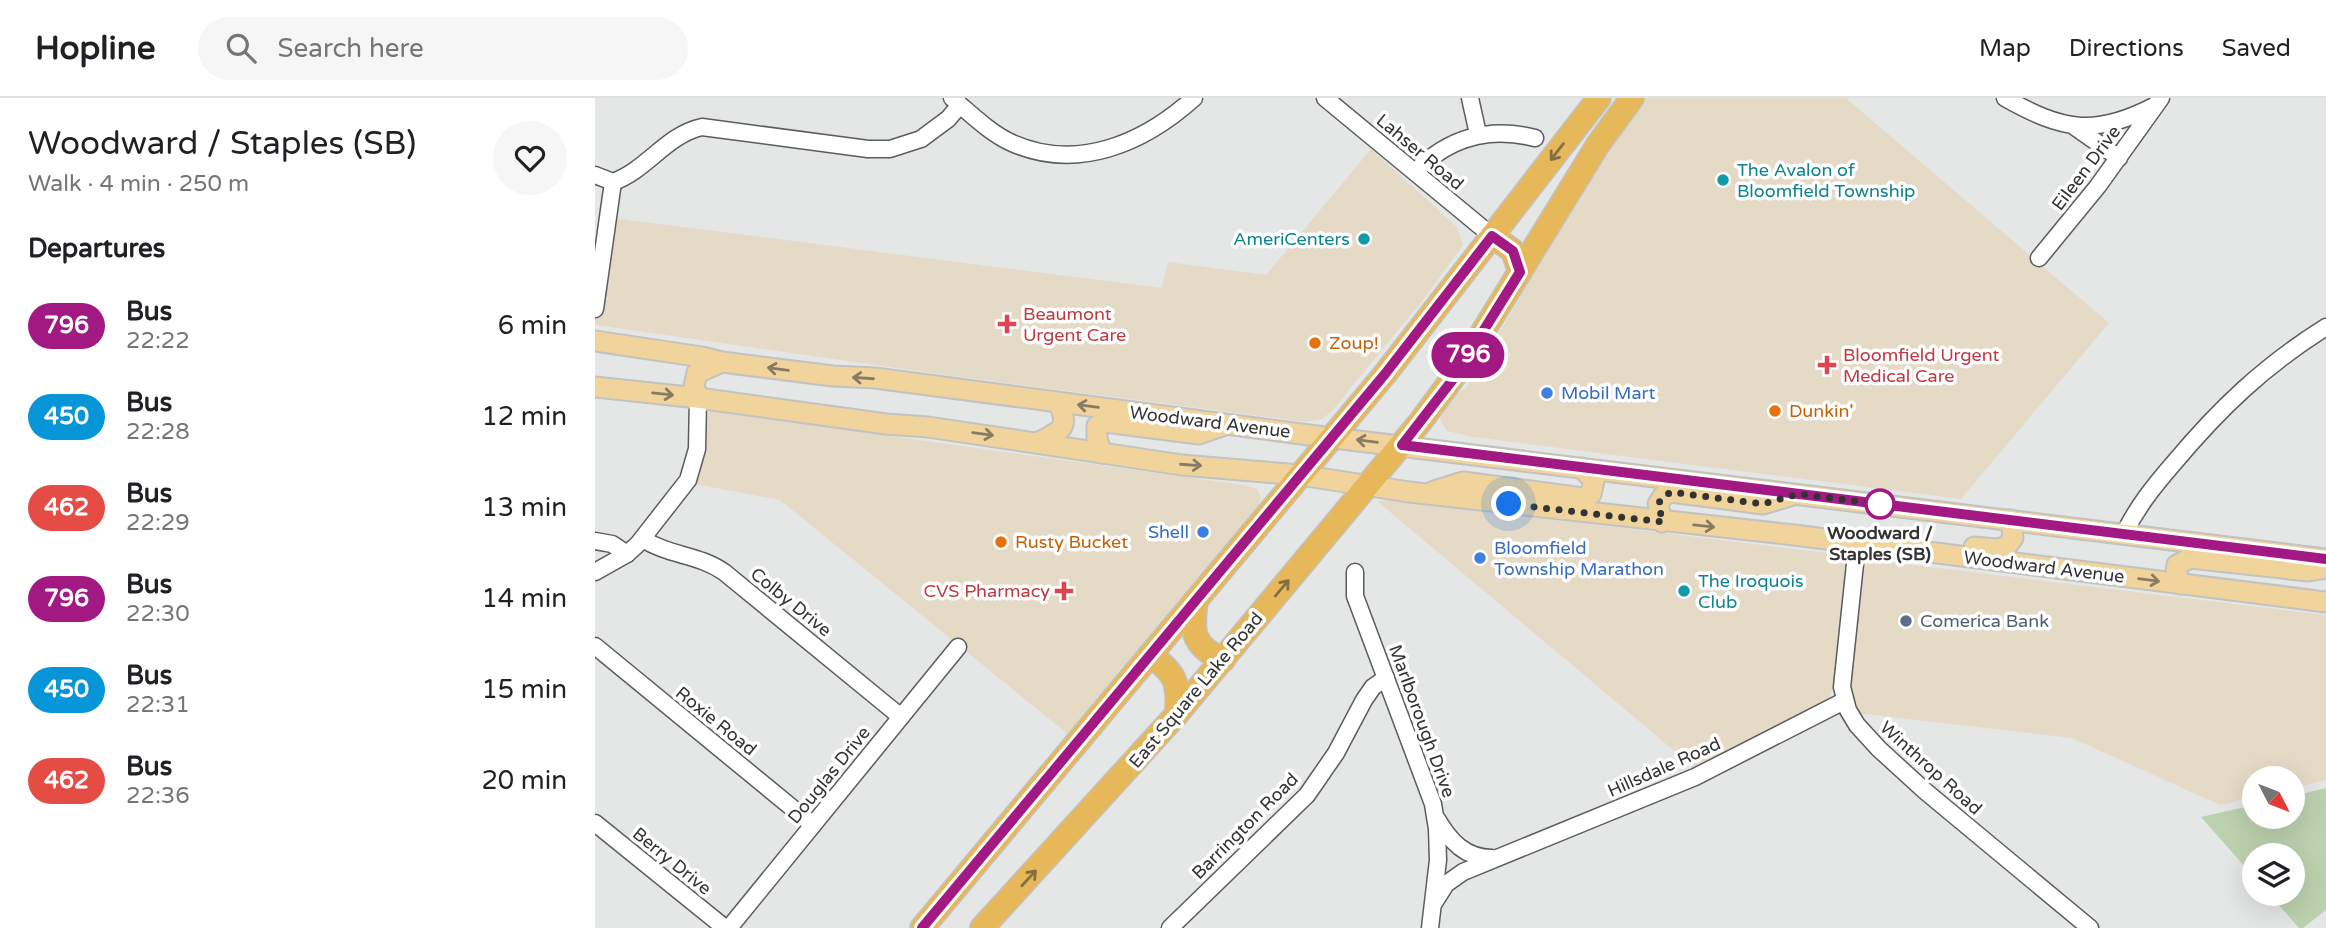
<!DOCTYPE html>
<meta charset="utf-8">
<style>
:root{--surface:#fff;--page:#f6f6f6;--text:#202124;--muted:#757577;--line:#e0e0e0}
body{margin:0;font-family:"Varela Round",sans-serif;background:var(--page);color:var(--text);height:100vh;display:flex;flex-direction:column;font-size:26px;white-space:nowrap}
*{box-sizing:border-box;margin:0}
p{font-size:23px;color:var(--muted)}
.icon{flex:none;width:38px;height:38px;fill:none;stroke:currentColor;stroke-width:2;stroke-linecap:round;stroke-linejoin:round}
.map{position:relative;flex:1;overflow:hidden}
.sheet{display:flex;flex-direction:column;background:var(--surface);width:595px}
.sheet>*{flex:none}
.badge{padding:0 14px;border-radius:23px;font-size:24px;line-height:46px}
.needle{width:46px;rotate:132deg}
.tools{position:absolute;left:1647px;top:668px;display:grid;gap:14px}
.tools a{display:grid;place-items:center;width:63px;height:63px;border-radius:50%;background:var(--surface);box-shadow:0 7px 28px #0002;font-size:35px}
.you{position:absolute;width:35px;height:35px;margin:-18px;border:5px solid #fff;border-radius:50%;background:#1a73e8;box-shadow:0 0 0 10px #1a73e833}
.map>.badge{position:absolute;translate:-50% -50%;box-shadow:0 0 0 4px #fff}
h2{padding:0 28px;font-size:26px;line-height:63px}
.round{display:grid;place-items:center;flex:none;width:74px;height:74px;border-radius:37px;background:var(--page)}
.overview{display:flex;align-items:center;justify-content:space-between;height:119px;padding:0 28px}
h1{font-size:33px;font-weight:600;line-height:52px}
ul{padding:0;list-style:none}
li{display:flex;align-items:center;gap:21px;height:91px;padding:0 28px}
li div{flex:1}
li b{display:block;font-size:26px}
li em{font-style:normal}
li .badge{min-width:77px;font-weight:700;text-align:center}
header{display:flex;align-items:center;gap:42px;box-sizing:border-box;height:98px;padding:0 35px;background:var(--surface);border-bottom:2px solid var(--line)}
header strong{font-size:33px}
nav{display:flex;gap:38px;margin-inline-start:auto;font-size:24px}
.search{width:490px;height:63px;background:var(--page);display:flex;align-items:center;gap:18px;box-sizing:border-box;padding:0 24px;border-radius:38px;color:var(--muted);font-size:26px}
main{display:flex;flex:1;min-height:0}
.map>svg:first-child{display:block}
.commercial{fill:#e5dac6}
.green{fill:#bcd1ae}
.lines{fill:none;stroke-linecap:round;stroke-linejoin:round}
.minor-casing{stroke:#5b5c5d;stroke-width:19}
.major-casing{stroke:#c2c2c2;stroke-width:23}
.highway-casing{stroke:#c2c2c2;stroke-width:26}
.minor{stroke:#fff;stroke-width:16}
.major{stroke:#f0d49c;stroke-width:19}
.highway{stroke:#e6b85a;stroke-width:23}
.oneway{stroke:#846f45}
.oneway2{stroke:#887b63}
.line-casing{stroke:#fff;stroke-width:16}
.line{stroke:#a31984;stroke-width:10}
.walk{stroke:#333334;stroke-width:7;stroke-dasharray:0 12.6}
.culture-dot{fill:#0f9aa8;stroke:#fff;stroke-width:2.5}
.health-dot{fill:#e0444e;stroke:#fff;stroke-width:2.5}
.food-dot{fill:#e8710a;stroke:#fff;stroke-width:2.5}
.shop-dot{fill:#3f7fe0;stroke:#fff;stroke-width:2.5}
.stop-dot{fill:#fff;stroke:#a31984;stroke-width:3.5}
.service-dot{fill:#5c6f8a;stroke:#fff;stroke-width:2.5}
.labels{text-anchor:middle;stroke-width:7;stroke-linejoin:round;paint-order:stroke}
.street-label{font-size:18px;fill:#333334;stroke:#fff}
.culture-label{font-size:18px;fill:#0d838f;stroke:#fff;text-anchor:start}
.health-label{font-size:18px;fill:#be3a42;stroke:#fff;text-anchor:start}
.food-label{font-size:18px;fill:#c56008;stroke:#fff;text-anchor:start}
.shop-label{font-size:18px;fill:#366cbe;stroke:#fff;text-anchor:start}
.stop-label{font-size:18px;font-weight:bold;fill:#333334;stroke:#fff}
.service-label{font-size:18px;fill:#4e5e75;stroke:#fff;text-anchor:start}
</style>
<header>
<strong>Hopline</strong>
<div class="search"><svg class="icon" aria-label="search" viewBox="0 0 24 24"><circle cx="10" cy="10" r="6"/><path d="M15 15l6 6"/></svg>Search here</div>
<nav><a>Map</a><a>Directions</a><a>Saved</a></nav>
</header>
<main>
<section class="sheet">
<div class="overview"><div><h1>Woodward / Staples (SB)</h1><p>Walk · 4 min · 250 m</p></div><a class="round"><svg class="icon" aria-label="heart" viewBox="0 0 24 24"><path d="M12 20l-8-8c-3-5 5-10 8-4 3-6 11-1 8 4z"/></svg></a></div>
<h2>Departures</h2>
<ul>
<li><span class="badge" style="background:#a31984;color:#fff">796</span><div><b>Bus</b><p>22:22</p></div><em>6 min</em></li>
<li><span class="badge" style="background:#0696d7;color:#fff">450</span><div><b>Bus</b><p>22:28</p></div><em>12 min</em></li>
<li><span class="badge" style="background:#e54c44;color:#fff">462</span><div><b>Bus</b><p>22:29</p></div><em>13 min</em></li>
<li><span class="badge" style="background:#a31984;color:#fff">796</span><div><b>Bus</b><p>22:30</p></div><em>14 min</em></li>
<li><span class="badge" style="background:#0696d7;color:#fff">450</span><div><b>Bus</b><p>22:31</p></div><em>15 min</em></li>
<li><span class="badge" style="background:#e54c44;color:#fff">462</span><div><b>Bus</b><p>22:36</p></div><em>20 min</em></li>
</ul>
</section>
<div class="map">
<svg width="1731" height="830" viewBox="0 0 1731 830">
<rect width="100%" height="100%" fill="#e5e6e6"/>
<g class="commercial">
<polygon points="1050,0 1251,0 1514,225 1366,401 878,339 852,333 846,323 845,315 858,298 871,290 925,200 924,195 962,131 1033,21"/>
<polygon points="776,51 862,129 868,147 831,198 736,314 727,321 711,324 351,277 0,227 0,153 17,120 567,190 573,164 671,177"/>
<polygon points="117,313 655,388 662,391 666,400 659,416 474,637 185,402 95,385 109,322 111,316"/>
<polygon points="798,402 1241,456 1248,460 1252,468 1240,585 1233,602 1219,612 1101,671 782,403"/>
<polygon points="1277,462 1731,517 1731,682 1698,690 1698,681 1659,681 1659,699 1625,707 1477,640 1261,615 1253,590 1267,471"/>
</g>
<polygon class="green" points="1731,690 1731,812 1708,830 1704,830 1674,796 1698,796 1698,758 1659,758 1659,779 1606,719 1659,707 1659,719 1698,719 1698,698"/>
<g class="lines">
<g class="minor-casing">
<g id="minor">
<path d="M357,0c19,16 38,35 60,45 66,29 132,0 182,-45"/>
<polyline points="730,0 897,138"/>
<polyline points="875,0 883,36"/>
<path d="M1410,0c57,32 89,39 149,8"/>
<polyline points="1480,29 1524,60"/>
<path d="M820,74c33,-34 74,-46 120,-34"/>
<path d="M0,77l18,7c34,-12 53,-47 89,-55l166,22h22l31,-10 27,-20 12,-14"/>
<polyline points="1444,160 1503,88 1566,0"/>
<polyline points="0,211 18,84"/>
<path d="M1529,436c13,-27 30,-48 49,-70 47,-56 91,-98 153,-137"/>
<path d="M48,441c26,17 55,15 81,33l177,145"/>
<polyline points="0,443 17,446 32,456"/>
<polyline points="1262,447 1247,589 1253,612 1262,627 1284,651 1330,693 1495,830"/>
<polyline points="0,474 32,456 43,446 93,382 102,351 103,300"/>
<polyline points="760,474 760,498 838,706 842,731 843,762 835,830"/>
<polyline points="0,548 218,727"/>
<path d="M842,721c13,22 28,39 55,39"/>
<polyline points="0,725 130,830"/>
<polyline points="839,805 851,786 868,774 1100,679 1249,603"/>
<polyline points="134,830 363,549"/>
<polyline points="575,830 712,697 741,655 769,602 778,589 791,580"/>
</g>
</g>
<g class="major-casing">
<g id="major">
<polyline points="0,243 107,259 127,264 238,278 280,280 714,337 1731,461"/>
<polyline points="0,289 103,300 291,326 333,329 587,367 705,377 814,394 1199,437 1731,504"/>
<polyline points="103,300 99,288 102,275 127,264"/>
<path d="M444,344c23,-12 31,-14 19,-40"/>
<polyline points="507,355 502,341 502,328 510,324 604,336 630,327"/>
<polyline points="839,393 868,384 988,400 996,396 999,383 987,370"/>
<polyline points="1067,424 1063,406 1068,398 1076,394 1168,406 1195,398"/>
<polyline points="1379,449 1401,451 1411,449 1418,440 1416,422"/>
<polyline points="1585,486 1581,473 1582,467 1595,460 1713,473 1731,470"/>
</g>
</g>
<g class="highway-casing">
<g id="highway">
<polyline points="897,138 918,153 925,174"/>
<path d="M601,502c-4,32 -5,45 27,60"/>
<path d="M555,557c26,18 29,28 27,59"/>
<polyline points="327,830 790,276 1004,0"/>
<polyline points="387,830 582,616 826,323 868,266 1004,45 1037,0"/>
</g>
</g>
<use href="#minor" class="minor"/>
<use href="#major" class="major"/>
<use href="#highway" class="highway"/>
</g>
<defs><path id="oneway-shaft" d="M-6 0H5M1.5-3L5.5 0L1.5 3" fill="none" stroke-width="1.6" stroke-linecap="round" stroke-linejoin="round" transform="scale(1.75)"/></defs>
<g class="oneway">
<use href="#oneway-shaft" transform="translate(962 54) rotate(128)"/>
<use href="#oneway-shaft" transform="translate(687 490) rotate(-50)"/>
<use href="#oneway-shaft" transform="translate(434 780) rotate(-47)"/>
</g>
<g class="oneway2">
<use href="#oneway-shaft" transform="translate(183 271) rotate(-173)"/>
<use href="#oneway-shaft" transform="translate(268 280) rotate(-176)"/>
<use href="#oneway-shaft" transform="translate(68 296) rotate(6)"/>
<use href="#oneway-shaft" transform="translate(493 308) rotate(-173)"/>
<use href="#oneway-shaft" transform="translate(388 336) rotate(8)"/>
<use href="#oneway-shaft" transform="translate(772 343) rotate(-173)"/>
<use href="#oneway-shaft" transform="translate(596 367) rotate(4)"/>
<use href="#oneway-shaft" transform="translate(1109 428) rotate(6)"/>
<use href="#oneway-shaft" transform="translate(1554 482) rotate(7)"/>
</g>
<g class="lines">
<g class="line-casing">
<polyline id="line" points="327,830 790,276 897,138 918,153 925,174 859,280 807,347 1731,461"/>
</g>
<use href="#line" class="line"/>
<polyline class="walk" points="914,406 1068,424 1063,406 1069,398 1076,394 1168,406 1203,396 1285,406"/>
</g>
<g class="culture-dot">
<circle cx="1128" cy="82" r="7"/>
<circle cx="769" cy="141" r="7"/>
<circle cx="1089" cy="493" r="7"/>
</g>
<g class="health-dot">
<path d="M408.5 215.5h7v7h7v7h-7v7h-7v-7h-7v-7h7z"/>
<path d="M1228.5 256.5h7v7h7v7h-7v7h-7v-7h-7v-7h7z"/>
<path d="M465.5 482.5h7v7h7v7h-7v7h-7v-7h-7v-7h7z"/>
</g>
<g class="food-dot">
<circle cx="720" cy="245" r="7"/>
<circle cx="1180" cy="313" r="7"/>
<circle cx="406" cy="444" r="7"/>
</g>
<g class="shop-dot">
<circle cx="952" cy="295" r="7"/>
<circle cx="608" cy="434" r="7"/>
<circle cx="885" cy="460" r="7"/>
</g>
<circle class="stop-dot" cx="1285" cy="406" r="14"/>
<circle class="service-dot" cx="1311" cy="523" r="7"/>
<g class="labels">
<g class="street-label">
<text transform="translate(825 54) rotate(40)" y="6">Lahser Road</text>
<text transform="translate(1491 70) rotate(-53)" y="6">Eileen Drive</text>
<text transform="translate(615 324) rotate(7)" y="6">Woodward Avenue</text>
<text transform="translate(1449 469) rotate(7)" y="6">Woodward Avenue</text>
<text transform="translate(196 504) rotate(39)" y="6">Colby Drive</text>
<text transform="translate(601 592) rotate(-50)" y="6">East Square Lake Road</text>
<text transform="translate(121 623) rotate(39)" y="6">Roxie Road</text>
<text transform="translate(827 623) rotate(70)" y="6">Marlborough Drive</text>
<text transform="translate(1069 669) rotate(-24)" y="6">Hillsdale Road</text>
<text transform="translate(1336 670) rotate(42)" y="6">Winthrop Road</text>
<text transform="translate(234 677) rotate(-51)" y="6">Douglas Drive</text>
<text transform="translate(650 728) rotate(-45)" y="6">Barrington Road</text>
<text transform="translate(77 763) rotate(39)" y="6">Berry Drive</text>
</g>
<g class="culture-label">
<text x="1142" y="78">The Avalon of<tspan x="1142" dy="21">Bloomfield Township</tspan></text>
<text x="755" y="147" text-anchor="end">AmeriCenters</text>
<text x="1103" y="489">The Iroquois<tspan x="1103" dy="21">Club</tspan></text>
</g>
<g class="health-label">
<text x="428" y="222">Beaumont<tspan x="428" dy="21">Urgent Care</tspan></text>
<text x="1248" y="263">Bloomfield Urgent<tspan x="1248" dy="21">Medical Care</tspan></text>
<text x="455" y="499" text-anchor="end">CVS Pharmacy</text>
</g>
<g class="food-label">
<text x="734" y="251">Zoup!</text>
<text x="1194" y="319">Dunkin'</text>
<text x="420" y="450">Rusty Bucket</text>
</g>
<g class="shop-label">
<text x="966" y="301">Mobil Mart</text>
<text x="594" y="440" text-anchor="end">Shell</text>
<text x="899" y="456">Bloomfield<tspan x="899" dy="21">Township Marathon</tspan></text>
</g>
<g class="stop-label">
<text x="1285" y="441">Woodward /<tspan x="1285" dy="21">Staples (SB)</tspan></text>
</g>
<g class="service-label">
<text x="1325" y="529">Comerica Bank</text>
</g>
</g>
</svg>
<div class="tools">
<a><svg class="needle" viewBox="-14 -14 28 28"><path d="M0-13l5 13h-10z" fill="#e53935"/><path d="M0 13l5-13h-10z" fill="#757577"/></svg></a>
<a><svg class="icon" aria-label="layers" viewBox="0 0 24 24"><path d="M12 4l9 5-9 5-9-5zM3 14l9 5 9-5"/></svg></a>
</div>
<div class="you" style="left:914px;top:406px"></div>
<b class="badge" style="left:873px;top:257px;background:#a31984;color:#fff">796</b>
</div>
</main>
